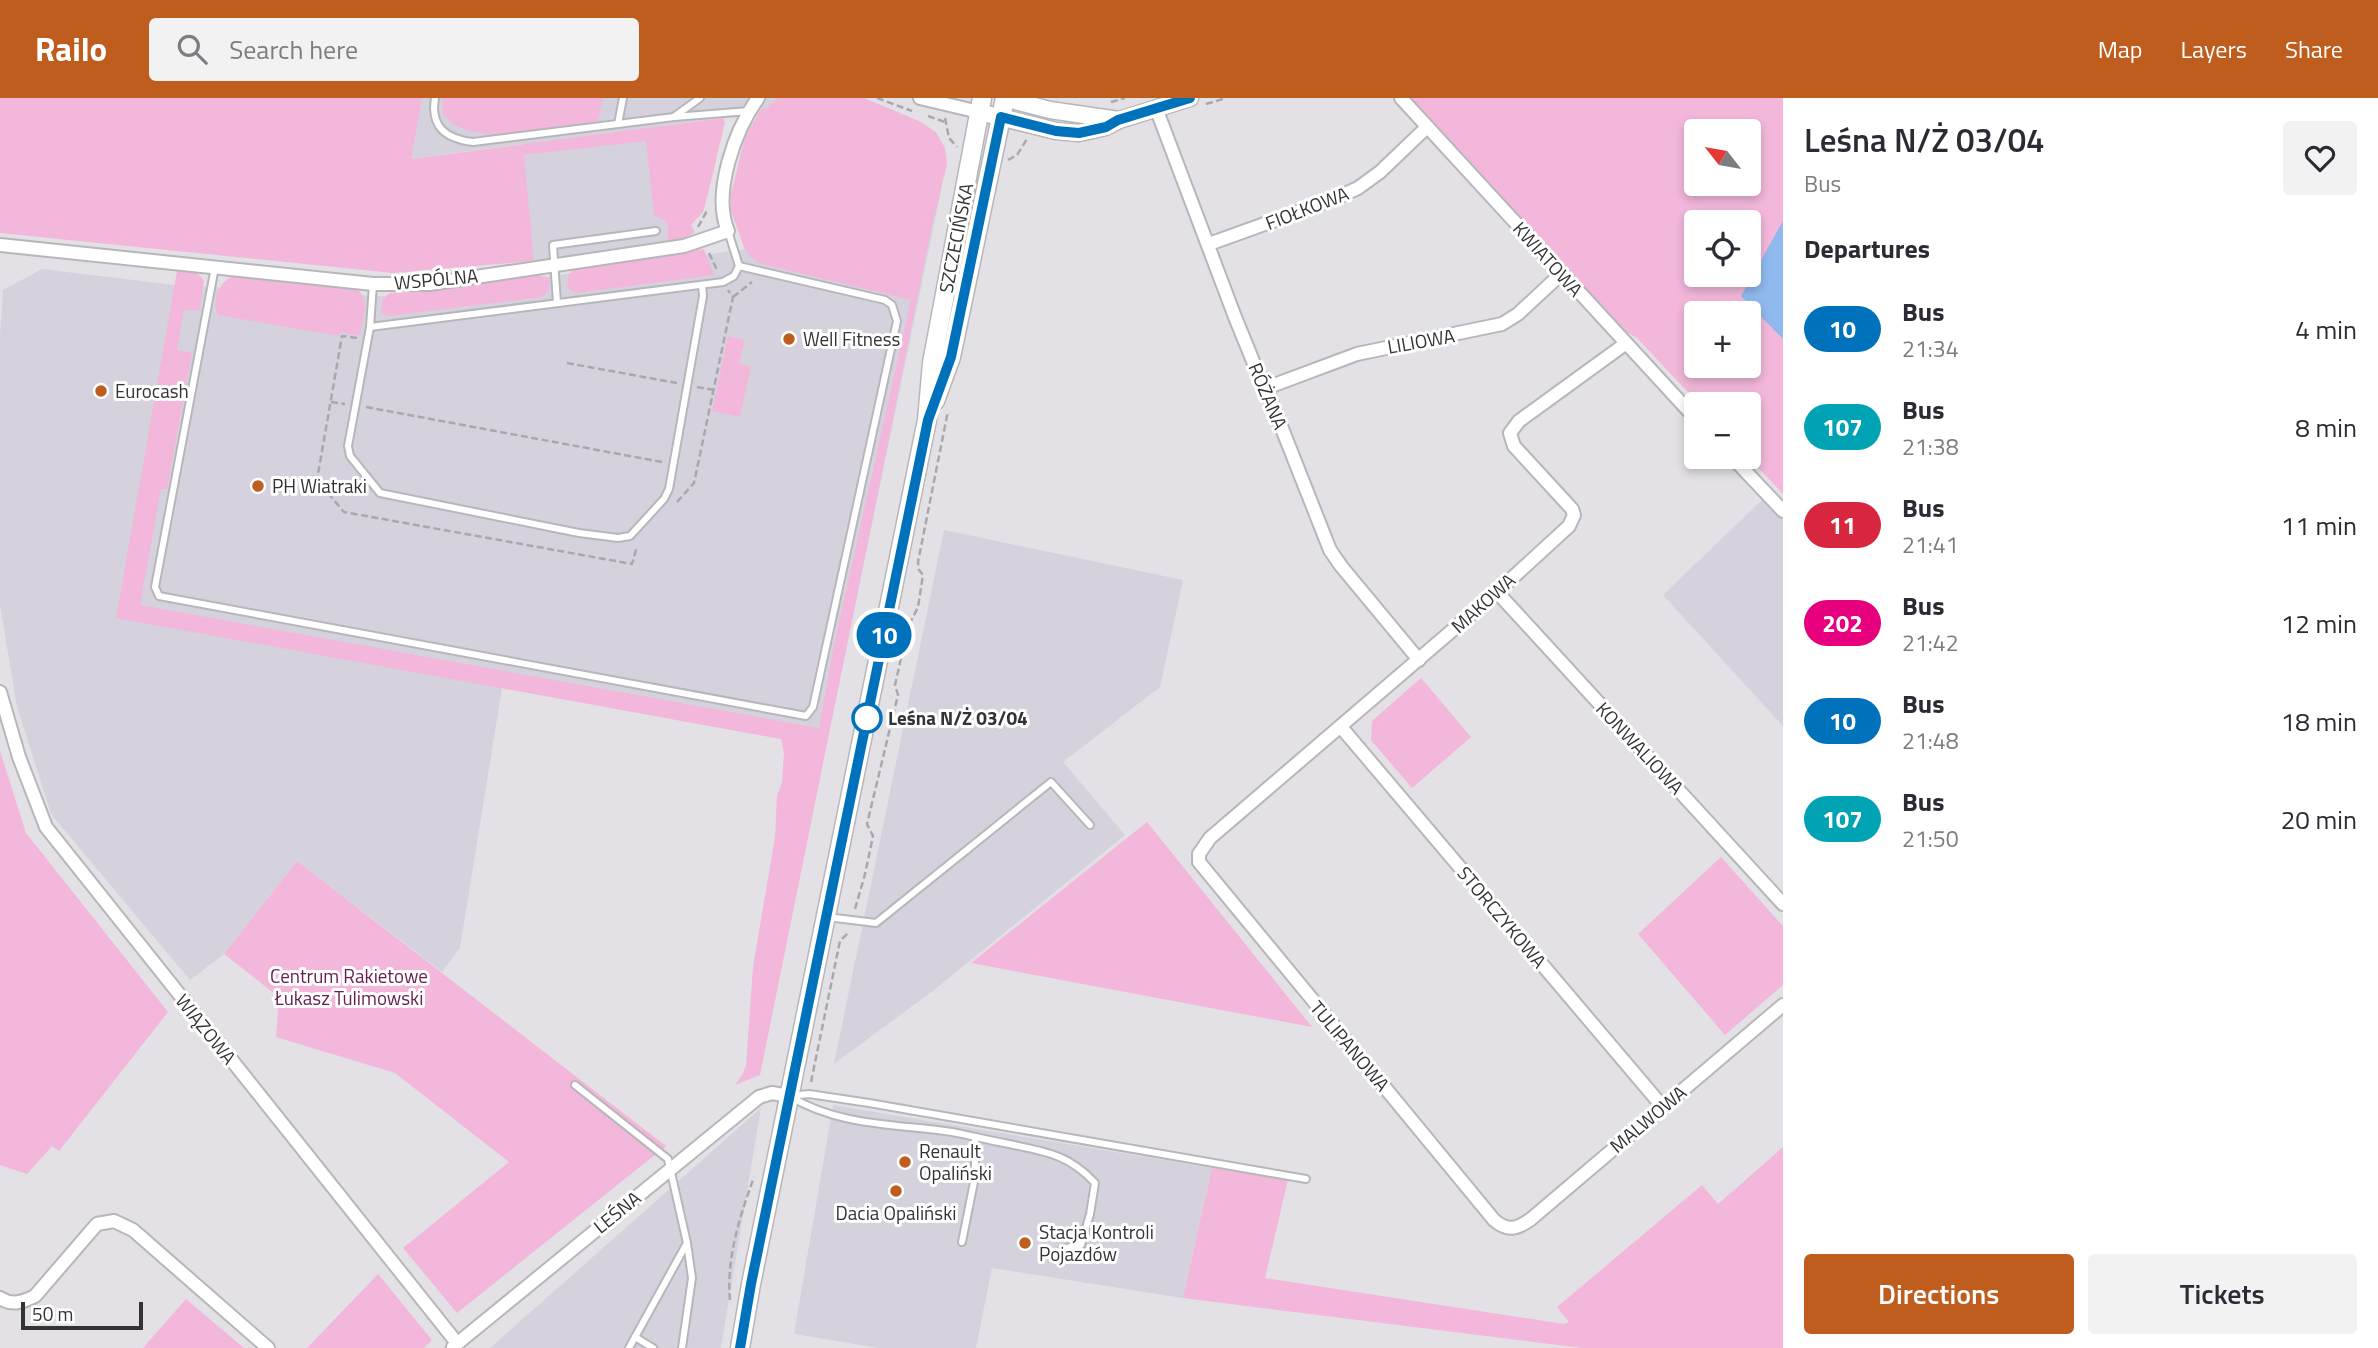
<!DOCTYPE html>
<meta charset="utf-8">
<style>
:root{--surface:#fff;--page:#f2f2f3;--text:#2b2b33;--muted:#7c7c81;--accent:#be5d1e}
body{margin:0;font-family:"Titillium Web",sans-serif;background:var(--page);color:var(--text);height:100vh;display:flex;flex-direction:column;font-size:26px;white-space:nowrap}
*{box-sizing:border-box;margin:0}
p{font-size:23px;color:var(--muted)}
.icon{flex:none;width:38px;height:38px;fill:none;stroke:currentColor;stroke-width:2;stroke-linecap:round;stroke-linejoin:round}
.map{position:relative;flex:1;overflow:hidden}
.drawer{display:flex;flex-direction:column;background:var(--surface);width:595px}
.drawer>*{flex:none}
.badge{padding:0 14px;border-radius:23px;font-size:24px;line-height:46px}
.needle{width:46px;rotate:301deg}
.tools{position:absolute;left:1684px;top:21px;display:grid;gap:14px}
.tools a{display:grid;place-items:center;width:77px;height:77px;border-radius:7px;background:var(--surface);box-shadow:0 4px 10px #0003;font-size:35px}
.scale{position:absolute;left:21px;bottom:18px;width:122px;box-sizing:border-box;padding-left:7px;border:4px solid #333335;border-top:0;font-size:19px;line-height:24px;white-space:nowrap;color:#333335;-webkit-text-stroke:5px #fff;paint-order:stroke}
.map>.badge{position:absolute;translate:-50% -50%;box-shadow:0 0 0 4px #fff}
h2{padding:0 21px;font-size:26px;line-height:63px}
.round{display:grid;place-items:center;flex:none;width:74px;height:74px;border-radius:7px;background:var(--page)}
.overview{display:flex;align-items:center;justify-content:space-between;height:119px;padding:0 21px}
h1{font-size:33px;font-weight:600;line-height:52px}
.action{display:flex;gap:14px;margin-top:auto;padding:14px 21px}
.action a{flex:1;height:80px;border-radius:7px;background:var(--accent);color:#fff;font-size:28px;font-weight:600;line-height:80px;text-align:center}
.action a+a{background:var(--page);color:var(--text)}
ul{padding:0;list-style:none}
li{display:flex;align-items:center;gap:21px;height:98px;padding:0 21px}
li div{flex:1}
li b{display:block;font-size:26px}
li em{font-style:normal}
li .badge{min-width:77px;font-weight:700;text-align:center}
header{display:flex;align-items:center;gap:42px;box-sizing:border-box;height:98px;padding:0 35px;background:var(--accent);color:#fff}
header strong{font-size:33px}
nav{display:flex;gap:38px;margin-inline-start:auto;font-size:24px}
.search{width:490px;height:63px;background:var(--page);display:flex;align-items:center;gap:18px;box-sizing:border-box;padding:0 24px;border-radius:7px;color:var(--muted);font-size:26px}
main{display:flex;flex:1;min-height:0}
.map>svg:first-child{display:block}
.built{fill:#d5d2de}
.green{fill:#f2b7da;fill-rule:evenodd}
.water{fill:#90b9ed}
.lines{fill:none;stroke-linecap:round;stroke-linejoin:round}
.service-casing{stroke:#b7b6bb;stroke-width:10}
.minor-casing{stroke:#b7b6bb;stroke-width:16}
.tertiary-casing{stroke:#b7b6bb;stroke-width:19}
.secondary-casing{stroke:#b7b6bb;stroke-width:21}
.path{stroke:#a9a8ac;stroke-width:2.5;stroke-dasharray:7 3.5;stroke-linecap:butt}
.service{stroke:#fff;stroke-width:6}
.minor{stroke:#fff;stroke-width:12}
.tertiary{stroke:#fff;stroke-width:16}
.secondary{stroke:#fff;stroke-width:18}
.line-casing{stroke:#fff;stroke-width:16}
.line{stroke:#0072bc;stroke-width:10}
.poi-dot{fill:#be5d1e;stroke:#fff;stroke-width:2.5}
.stop-dot{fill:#fff;stroke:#0072bc;stroke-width:3.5}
.labels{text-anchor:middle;stroke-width:6;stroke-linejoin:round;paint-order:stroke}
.street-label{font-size:19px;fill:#333335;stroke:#fff}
.poi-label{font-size:19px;fill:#333335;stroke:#fff;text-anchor:start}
.stop-label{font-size:19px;font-weight:bold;fill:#333335;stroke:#fff;text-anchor:start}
.park-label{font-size:19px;fill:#651e4f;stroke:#fff}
</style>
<header>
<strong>Railo</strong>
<div class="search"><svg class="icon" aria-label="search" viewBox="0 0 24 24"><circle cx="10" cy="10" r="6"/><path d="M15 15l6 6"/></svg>Search here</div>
<nav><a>Map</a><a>Layers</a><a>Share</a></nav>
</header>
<main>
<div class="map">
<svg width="1783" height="1250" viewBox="0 0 1783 1250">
<rect width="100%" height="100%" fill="#e3e1e6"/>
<g class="built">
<polygon points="422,0 777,0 768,9 728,19 662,28 668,143 534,163 522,46 410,61"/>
<polygon points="942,88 826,649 502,590 460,850 442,874 297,763 224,856 190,882 51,716 17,609 0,507 0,238 3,192 42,171 175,187 396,199 770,148"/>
<polygon points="1763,401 1783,423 1783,628 1663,497"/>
<polygon points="944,432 1183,482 1160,589 1063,664 1125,737 934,892 834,966"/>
<polygon points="833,1007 1212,1070 1183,1200 992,1170 976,1250 878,1250 794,1236"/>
<polygon points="761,1010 721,1250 490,1250"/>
</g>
<g class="green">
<polygon points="0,0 422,0 411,61 723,20 725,24 708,96 703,114 691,127 695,134 684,141 668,143 667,124 654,117 646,43 524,57 534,163 393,175 0,135"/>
<path d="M442,0h161l-5,23c-39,6 -129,30 -155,-7z"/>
<polygon points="777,0 864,0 919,23 936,34 945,50 947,66 931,132 760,977 735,987 742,977 746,968 753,869 775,739 777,698 782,684 784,654 781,641 116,520 177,173 196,174 202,180 204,183 199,213 184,212 177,252 192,255 167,391 161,391 140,507 819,630 834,547 911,202 758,165 752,160 745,152 731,113 731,96 745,38 761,11 768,9"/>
<path d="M1409,0h374v396l-35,-37v-53h-49l-62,-66 -14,-8zM1696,33h52v53h-52zM1696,124h52v53h-52zM1696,215h52v53h-52z"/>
<polygon points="704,151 714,177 578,195 570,192 567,187 569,176 574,171"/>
<polygon points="536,176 546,179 550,183 549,193 542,199 387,218 381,215 383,201 390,195 431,193"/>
<path d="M233,178l124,13c14,12 6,30 2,47l-19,-4 -1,4 -121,-21c-6,-13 0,-33 15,-39z"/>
<polygon points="728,238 745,242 739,266 751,269 740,319 712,313"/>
<polygon points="1421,580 1471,639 1412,690 1371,642 1372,623"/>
<polygon points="0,653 26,735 168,914 59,1053 52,1048 27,1076 0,1067"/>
<polygon points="1147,724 1312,929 971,865"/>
<polygon points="1721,759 1783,828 1783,887 1725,937 1638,836"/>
<polygon points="297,763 666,1048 457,1215 403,1150 509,1064 395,975 276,939 279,899 224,856"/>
<polygon points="1783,1049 1783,1250 1582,1250 1183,1200 1212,1070 1288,1082 1265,1180 1564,1226 1569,1224 1557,1209 1702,1087 1718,1106"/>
<polygon points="378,1176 432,1242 424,1250 307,1250"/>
<polygon points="186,1201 244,1250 143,1250"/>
</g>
<polygon class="water" points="1783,123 1783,241 1741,198"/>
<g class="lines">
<g class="service-casing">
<g id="service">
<path d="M435,0c-5,29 11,41 38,44l201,-25 75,-6"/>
<polyline points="675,18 700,0"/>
<polyline points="618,26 623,0"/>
<polyline points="215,169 155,489 159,498 806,618 813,609 897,223 892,207 885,202 739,168"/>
<polyline points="373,186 370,229 348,348 350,358 380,395 579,435 618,440 630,438 664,401 669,391 703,198 702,187"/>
<polyline points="557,205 553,147 656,133"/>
<polyline points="370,229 723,184 734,178 739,168 728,133"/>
<polyline points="827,819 876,825 1051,684 1090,727"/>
<polyline points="575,987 668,1061 687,1145 629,1250"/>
<polyline points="790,998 809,996 869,1005 1306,1081"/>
<path d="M791,999c48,29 106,27 161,35 17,3 35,8 52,11 38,8 64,10 91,40l-5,31 -9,31 -19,4"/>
<polyline points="962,1144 975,1079 975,1039"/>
<polyline points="635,1239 653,1250"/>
<polyline points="682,1250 692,1180 687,1145"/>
</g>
</g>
<g class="minor-casing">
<g id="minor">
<polyline points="920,0 979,14"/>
<polyline points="1401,0 1696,321"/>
<polyline points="1156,10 1235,219 1257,273 1266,290 1330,452 1341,468 1419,562"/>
<polyline points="1209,146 1334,101 1358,90 1380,74 1427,29"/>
<path d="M0,147l373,39h56l255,-38 44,-15c-16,-38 7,-101 30,-133"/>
<path d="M1625,246l-106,77 -9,12 4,13 58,63 2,6 -5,11 -72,66 -287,246 -11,16v8l295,358c14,12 23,9 37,-1l252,-214"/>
<polyline points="1266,290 1357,256 1502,226 1518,216 1562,175"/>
<polyline points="1732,359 1783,413"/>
<polyline points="1497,494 1783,806"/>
<polyline points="0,594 19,659 46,729 457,1245"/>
<polyline points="1341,629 1662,1008"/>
<path d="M0,1200c12,8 23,4 35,-2l62,-72 17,-3 19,9 135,118"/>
<polyline points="453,1249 759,999 772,995 789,998"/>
</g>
</g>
<g class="tertiary-casing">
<g id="tertiary">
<polyline points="1004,0 1050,12 1119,22"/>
<polyline points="979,14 1056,33 1079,35 1106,29 1119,22 1190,0"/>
</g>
</g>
<g class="secondary-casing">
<g id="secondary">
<polyline points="935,303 951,259 1005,0"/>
<polyline points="740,1250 751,1186 927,322 932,265 982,0"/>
</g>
</g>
<g class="path">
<polyline points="877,0 912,13"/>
<polyline points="1111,4 1125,0"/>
<polyline points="1206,6 1226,0"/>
<polyline points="928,18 945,24"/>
<polyline points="945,20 949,40 957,49"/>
<polyline points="1008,62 1017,57 1027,41"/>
<polyline points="698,129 708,111"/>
<polyline points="709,155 718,174"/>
<polyline points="733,199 752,184"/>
<polyline points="357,240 342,238 317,382 344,414 632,466 637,448"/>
<polyline points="567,265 677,285"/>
<polyline points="697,289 714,292"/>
<polyline points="331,304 345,306"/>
<polyline points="366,309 662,364"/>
<polyline points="677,404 694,385 733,199 728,192"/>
<polyline points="855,811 865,776 873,738 867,726 898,597 895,587 908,529 918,509 923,477 919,472 918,464 948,313"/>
<polyline points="811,984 840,843 849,834"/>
<path d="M730,1202c-4,-42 10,-84 24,-123"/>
</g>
<use href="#service" class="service"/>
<use href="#minor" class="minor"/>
<use href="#tertiary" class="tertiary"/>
<use href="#secondary" class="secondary"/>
</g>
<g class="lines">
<g class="line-casing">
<polyline id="line" points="740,1250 751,1186 928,322 951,259 1001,19 1056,33 1079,35 1106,29 1118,22 1190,0"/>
</g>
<use href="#line" class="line"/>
</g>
<g class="poi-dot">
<circle cx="789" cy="241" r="7"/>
<circle cx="101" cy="293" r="7"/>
<circle cx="258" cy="388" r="7"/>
<circle cx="905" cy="1064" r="7"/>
<circle cx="896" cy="1093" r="7"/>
<circle cx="1025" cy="1145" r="7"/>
</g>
<circle class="stop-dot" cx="867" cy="620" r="14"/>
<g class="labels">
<g class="street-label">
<text transform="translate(1307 110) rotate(-21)" y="7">FIOŁKOWA</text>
<text transform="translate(956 140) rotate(-79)" y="7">SZCZECIŃSKA</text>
<text transform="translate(1548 161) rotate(48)" y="7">KWIATOWA</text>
<text transform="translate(436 181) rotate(-5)" y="7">WSPÓLNA</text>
<text transform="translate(1421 243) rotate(-10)" y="7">LILIOWA</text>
<text transform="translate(1268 298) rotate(67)" y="7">RÓŻANA</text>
<text transform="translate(1483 505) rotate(-42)" y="7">MAKOWA</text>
<text transform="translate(1640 650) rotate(47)" y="7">KONWALIOWA</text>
<text transform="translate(1502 819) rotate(50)" y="7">STORCZYKOWA</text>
<text transform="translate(206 931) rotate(51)" y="7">WIĄZOWA</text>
<text transform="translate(1350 948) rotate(50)" y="7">TULIPANOWA</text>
<text transform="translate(1648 1021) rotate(-40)" y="7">MALWOWA</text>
<text transform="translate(617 1114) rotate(-39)" y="7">LEŚNA</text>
</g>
<g class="poi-label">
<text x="803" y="248">Well Fitness</text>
<text x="115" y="300">Eurocash</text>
<text x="272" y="395">PH Wiatraki</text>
<text x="919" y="1060">Renault<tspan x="919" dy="22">Opaliński</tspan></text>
<text x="896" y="1122" text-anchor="middle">Dacia Opaliński</text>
<text x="1039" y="1141">Stacja Kontroli<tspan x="1039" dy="22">Pojazdów</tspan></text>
</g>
<g class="stop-label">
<text x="888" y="627">Leśna N/Ż 03/04</text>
</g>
<g class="park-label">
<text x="349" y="885">Centrum Rakietowe<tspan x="349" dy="22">Łukasz Tulimowski</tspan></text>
</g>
</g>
</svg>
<div class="tools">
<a><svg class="needle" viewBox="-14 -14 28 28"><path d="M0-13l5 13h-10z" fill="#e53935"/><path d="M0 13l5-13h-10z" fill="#7c7c81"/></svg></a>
<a><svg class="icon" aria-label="locate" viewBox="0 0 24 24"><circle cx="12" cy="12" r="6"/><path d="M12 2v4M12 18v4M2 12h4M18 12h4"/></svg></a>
<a>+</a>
<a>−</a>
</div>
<div class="scale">50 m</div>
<b class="badge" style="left:884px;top:537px;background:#0072bc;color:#fff">10</b>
</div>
<section class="drawer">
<div class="overview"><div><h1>Leśna N/Ż 03/04</h1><p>Bus</p></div><a class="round"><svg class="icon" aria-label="heart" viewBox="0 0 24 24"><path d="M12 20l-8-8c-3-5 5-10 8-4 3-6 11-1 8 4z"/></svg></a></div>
<h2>Departures</h2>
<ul>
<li><span class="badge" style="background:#0072bc;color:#fff">10</span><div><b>Bus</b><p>21:34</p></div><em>4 min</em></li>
<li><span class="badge" style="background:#00a3b4;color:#fff">107</span><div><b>Bus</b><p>21:38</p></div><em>8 min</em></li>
<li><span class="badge" style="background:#d7263d;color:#fff">11</span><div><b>Bus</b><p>21:41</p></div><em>11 min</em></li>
<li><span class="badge" style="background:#e6007e;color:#fff">202</span><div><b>Bus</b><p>21:42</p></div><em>12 min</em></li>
<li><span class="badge" style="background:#0072bc;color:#fff">10</span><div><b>Bus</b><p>21:48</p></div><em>18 min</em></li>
<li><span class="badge" style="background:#00a3b4;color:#fff">107</span><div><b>Bus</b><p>21:50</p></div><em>20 min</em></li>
</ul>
<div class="action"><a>Directions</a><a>Tickets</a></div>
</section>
</main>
